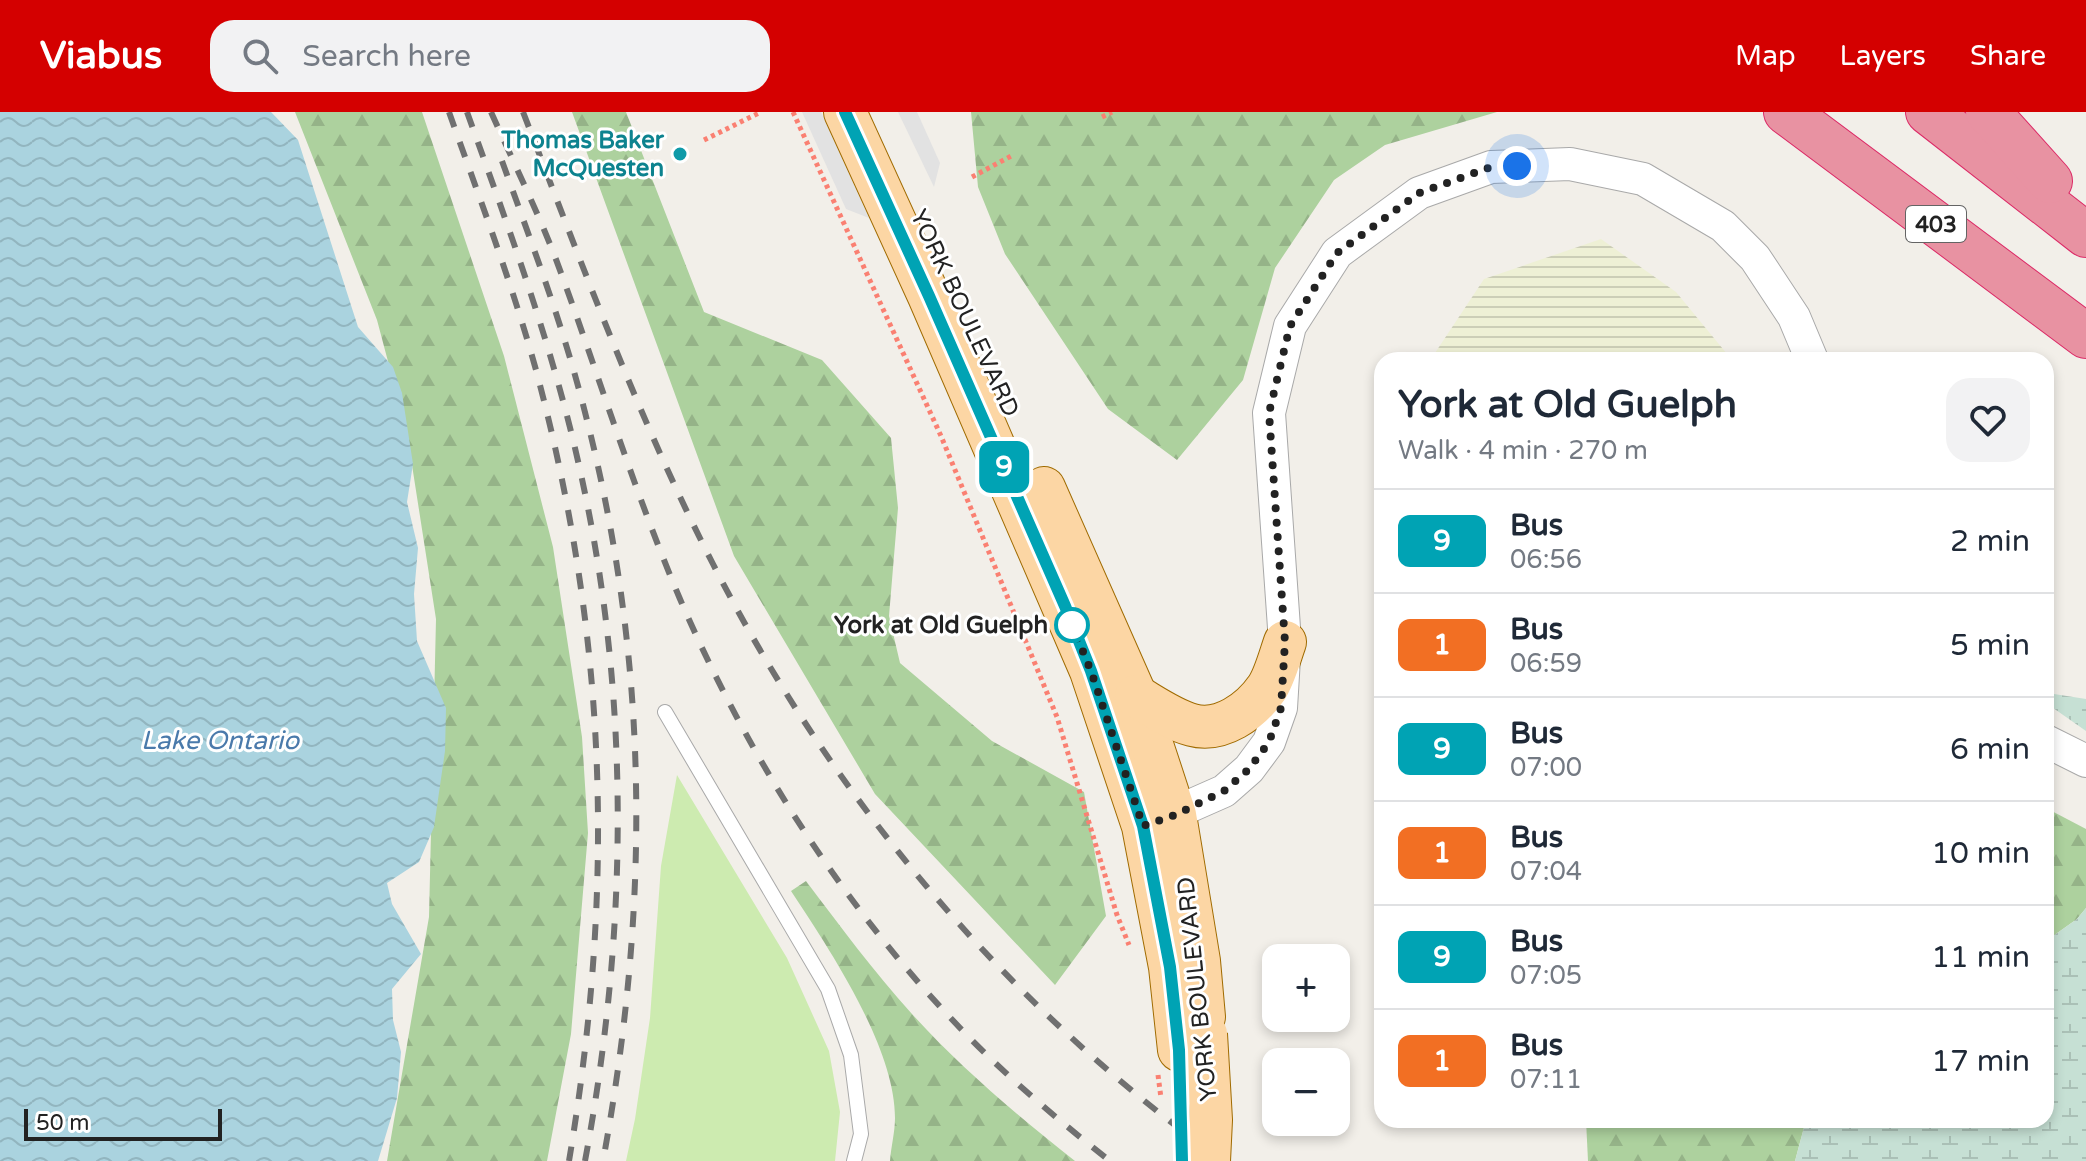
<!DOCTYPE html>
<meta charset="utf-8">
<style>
:root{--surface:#fff;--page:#f2f2f3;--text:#1f2937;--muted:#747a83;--line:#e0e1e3;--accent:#d40000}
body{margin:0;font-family:"Varela Round",sans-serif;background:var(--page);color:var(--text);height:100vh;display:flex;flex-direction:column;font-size:30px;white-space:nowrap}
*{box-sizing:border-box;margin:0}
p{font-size:26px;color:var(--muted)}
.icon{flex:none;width:44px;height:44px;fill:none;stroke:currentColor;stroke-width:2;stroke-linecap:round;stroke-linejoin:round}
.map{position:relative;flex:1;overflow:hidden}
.details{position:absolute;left:1374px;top:240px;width:680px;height:776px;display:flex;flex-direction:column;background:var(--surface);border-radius:24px;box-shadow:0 4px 12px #0003}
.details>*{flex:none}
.badge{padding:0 16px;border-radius:12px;font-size:28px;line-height:52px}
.fabs{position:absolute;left:1262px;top:832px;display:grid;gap:16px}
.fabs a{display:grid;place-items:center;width:88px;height:88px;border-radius:16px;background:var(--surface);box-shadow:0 4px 12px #0003;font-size:40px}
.scale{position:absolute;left:24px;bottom:20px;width:198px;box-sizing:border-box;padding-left:8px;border:4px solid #222;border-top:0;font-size:22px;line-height:28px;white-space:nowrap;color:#222;-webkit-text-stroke:6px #fff;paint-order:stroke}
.you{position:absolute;width:40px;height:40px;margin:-20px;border:6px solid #fff;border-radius:50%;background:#1a73e8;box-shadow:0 0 0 12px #1a73e833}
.map>.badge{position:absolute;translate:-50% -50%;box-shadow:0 0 0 4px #fff}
.round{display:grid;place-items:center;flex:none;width:84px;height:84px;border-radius:24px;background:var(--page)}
.overview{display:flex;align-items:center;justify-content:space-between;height:136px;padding:0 24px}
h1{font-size:38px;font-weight:700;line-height:60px}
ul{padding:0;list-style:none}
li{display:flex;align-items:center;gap:24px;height:104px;padding:0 24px;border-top:2px solid var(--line)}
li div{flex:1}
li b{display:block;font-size:30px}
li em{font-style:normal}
li .badge{min-width:88px;font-weight:700;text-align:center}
header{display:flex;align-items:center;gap:48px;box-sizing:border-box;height:112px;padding:0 40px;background:var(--accent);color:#fff}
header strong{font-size:38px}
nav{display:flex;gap:44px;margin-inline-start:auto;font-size:28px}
.search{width:560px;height:72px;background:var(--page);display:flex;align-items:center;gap:20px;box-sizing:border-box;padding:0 28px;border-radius:24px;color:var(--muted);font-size:30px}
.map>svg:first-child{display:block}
.farmland{fill:url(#farmland-rules)}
.grass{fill:#cdebb0}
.forest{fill:url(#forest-firs)}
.wetland{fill:url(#wetland-marsh)}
.parking{fill:#e2e2e2}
.water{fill:url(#water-waves)}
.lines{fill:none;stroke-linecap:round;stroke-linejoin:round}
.service-casing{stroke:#a9a9a9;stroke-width:16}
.tertiary-casing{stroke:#a9a9a9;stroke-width:34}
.primary-casing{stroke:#a06b00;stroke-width:44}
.motorway-casing{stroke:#dc2a67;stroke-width:46}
.path{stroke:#fa8072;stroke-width:5;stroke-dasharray:4 4;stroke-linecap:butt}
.service{stroke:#fff;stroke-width:14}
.tertiary{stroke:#fff;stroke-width:32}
.primary{stroke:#fcd6a4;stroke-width:42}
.motorway{stroke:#e892a2;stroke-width:44}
.rail{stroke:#707070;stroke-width:6;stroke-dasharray:16 16;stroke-linecap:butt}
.primary-bridge-casing{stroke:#a06b00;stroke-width:44;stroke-linecap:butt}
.primary-bridge{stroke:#fcd6a4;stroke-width:42}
.line-casing{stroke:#fff;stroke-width:18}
.line{stroke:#00a3b4;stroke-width:12}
.walk{stroke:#222;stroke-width:8;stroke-dasharray:0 14.4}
.culture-dot{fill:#0f9aa8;stroke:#fff;stroke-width:3}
.stop-dot{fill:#fff;stroke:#00a3b4;stroke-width:4}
.labels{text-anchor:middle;stroke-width:6;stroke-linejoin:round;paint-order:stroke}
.shield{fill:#fff;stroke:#646464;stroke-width:2}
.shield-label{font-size:22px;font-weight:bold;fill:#222}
.culture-label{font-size:24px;font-weight:bold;fill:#0d838f;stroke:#fff;text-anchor:end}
.street-label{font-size:24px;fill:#222;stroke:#fff}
.stop-label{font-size:24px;font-weight:bold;fill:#222;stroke:#fff;text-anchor:end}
.water-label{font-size:26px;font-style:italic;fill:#4a7aab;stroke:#fff}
</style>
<header>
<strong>Viabus</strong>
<div class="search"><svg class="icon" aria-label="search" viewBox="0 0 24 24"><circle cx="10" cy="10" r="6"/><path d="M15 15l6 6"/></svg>Search here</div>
<nav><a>Map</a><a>Layers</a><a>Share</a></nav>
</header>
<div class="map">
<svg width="2086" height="1049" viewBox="0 0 2086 1049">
<defs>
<pattern id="farmland-rules" width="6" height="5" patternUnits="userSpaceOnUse" patternTransform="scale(2)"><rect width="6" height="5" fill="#eef0d5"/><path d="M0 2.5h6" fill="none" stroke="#ccceb7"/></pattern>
<pattern id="forest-firs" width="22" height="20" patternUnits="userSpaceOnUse" patternTransform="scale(2)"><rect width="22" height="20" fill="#add19e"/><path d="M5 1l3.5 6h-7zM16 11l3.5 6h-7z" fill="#95b388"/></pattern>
<pattern id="wetland-marsh" width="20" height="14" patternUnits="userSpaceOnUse" patternTransform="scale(2)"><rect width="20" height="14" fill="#c6e0d4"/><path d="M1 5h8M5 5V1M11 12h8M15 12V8" fill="none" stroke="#aac0b6"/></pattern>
<pattern id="water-waves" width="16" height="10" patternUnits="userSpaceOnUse" patternTransform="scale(2)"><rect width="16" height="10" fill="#aad3df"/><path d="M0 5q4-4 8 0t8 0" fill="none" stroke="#92b5bf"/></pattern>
</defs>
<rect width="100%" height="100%" fill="#f2efe9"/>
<polygon class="farmland" points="1601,127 1676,180 1732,248 1434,248 1433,244 1484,167"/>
<polygon class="grass" points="677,663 787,846 829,939 840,1000 835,1049 626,1049 635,1007 650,906 661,754"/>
<g class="forest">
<polygon points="295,0 422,0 504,244 553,435 582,625 588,721 571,922 547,1049 387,1049 429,805 436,507 407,321 377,208"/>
<polygon points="572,0 626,0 704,200 822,248 891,326 898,396 889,504 900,551 992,629 1084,680 1106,804 1055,873 875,682 734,444"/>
<polygon points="971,0 1497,0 1385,33 1334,68 1275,156 1243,268 1177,348 1108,297 1005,142 978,75"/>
<polygon points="2046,696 2086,717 2086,796 2077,807 2046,829"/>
<path d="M806,769c34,45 68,91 106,133 49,54 106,102 163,147h-185c1,-14 5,-29 5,-43 0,-71 -65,-168 -104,-227z"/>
<polygon points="1586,1008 1806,1008 1795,1049 1588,1049"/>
</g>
<g class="wetland">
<polygon points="2054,582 2086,587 2086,619 2046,591 2046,584"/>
<polygon points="2086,796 2086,1049 1795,1049 1806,1008 2046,1008 2046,829 2077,807"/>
</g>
<g class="parking">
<polygon points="802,0 821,0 869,106 846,97"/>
<polygon points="898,0 917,0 940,51 934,75"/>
</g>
<polygon class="water" points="0,0 271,0 298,28 358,215 393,255 402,281 413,352 407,390 418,436 414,482 417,529 446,596 445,639 434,715 419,750 387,771 392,792 421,842 392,877 393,908 401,940 397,986 378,1049 0,1049"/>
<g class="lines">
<g class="service-casing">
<polyline id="service" points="665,600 828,877 851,943 861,1022 854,1049"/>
</g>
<g class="tertiary-casing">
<g id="tertiary">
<polyline points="2046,629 2086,649"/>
<polyline points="1156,709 1224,679 1249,657 1269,630 1281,596 1285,530 1269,301 1290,214 1337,141 1419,81 1491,55 1570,52 1643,67 1723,114 1755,146 1794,205 1812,248"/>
</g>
</g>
<g class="primary-casing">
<g id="primary">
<polyline points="845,0 929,184 1091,559 1143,714 1170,855 1179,938"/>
<polyline points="1044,376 1136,584 1175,703 1199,849 1204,905"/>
<path d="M1136,584c17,10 37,24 56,29 29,8 59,-14 75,-37 8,-12 13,-32 18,-46"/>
</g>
</g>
<g class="motorway-casing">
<g id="motorway">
<polyline points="1786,0 2086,224"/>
<polyline points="1928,0 2086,123"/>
<polyline points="1988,0 2050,69"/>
</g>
</g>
<g class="path">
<polyline points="793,0 941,324 1057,605 1117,803 1129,833"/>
<polyline points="1102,5 1112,0"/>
<polyline points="704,28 761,0"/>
<polyline points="972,65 1013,43"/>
<polyline points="1158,963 1161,986"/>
</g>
<use href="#service" class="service"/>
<use href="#tertiary" class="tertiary"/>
<use href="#primary" class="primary"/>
<use href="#motorway" class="motorway"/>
<g class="rail">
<path d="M449,0c30,85 63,171 87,258 72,269 79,517 33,791"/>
<path d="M467,0c42,117 86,235 113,358 51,228 48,461 5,691"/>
<path d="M491,0c21,47 44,94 63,142 43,115 78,232 126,345 68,158 162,306 281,430 46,48 97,91 149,132"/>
<path d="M523,0c59,152 115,306 190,452 121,237 294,442 510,597"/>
<path d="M502,49c28,78 58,156 79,236 69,258 70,503 22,764"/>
</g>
<g class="primary-bridge-casing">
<polyline id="primary-bridge" points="1206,922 1211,1008 1209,1049"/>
</g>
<use href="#primary-bridge" class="primary-bridge"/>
</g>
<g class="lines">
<g class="line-casing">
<polyline id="line" points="845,0 929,184 1065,494 1091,559 1143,714 1170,855 1179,938 1182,1049"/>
</g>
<use href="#line" class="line"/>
<polyline class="walk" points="1072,513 1091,559 1143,714 1175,703 1224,679 1249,657 1269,630 1281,596 1285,530 1269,301 1290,214 1337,141 1419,81 1491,55 1517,54"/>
</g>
<circle class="culture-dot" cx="680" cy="42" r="8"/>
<circle class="stop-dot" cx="1072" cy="513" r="16"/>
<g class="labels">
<rect class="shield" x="1906" y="94" width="60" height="36" rx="6"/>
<g class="shield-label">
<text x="1936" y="120">403</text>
</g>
<g class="culture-label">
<text x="664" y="36">Thomas Baker<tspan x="664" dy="28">McQuesten</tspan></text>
</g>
<g class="street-label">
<text transform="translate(965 201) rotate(65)" y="8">YORK BOULEVARD</text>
<text transform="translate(1197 877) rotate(-96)" y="8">YORK BOULEVARD</text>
</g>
<g class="stop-label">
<text x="1048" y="521">York at Old Guelph</text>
</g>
<g class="water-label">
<text x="220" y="637">Lake Ontario</text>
</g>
</g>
</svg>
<div class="fabs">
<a>+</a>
<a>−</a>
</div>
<div class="scale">50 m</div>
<div class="you" style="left:1517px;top:54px"></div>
<b class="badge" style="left:1004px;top:355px;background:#00a3b4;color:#fff">9</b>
<section class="details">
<div class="overview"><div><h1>York at Old Guelph</h1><p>Walk · 4 min · 270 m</p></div><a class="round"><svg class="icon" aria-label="heart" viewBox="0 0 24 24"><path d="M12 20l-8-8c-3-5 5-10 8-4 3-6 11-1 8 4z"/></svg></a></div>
<ul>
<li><span class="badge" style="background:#00a3b4;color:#fff">9</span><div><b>Bus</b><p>06:56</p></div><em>2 min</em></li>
<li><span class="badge" style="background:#f26f23;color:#fff">1</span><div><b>Bus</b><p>06:59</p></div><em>5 min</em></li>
<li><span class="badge" style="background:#00a3b4;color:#fff">9</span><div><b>Bus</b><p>07:00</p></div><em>6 min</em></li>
<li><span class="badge" style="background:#f26f23;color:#fff">1</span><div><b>Bus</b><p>07:04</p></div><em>10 min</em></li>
<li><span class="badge" style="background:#00a3b4;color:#fff">9</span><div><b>Bus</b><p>07:05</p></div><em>11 min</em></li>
<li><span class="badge" style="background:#f26f23;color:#fff">1</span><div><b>Bus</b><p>07:11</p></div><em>17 min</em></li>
</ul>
</section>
</div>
